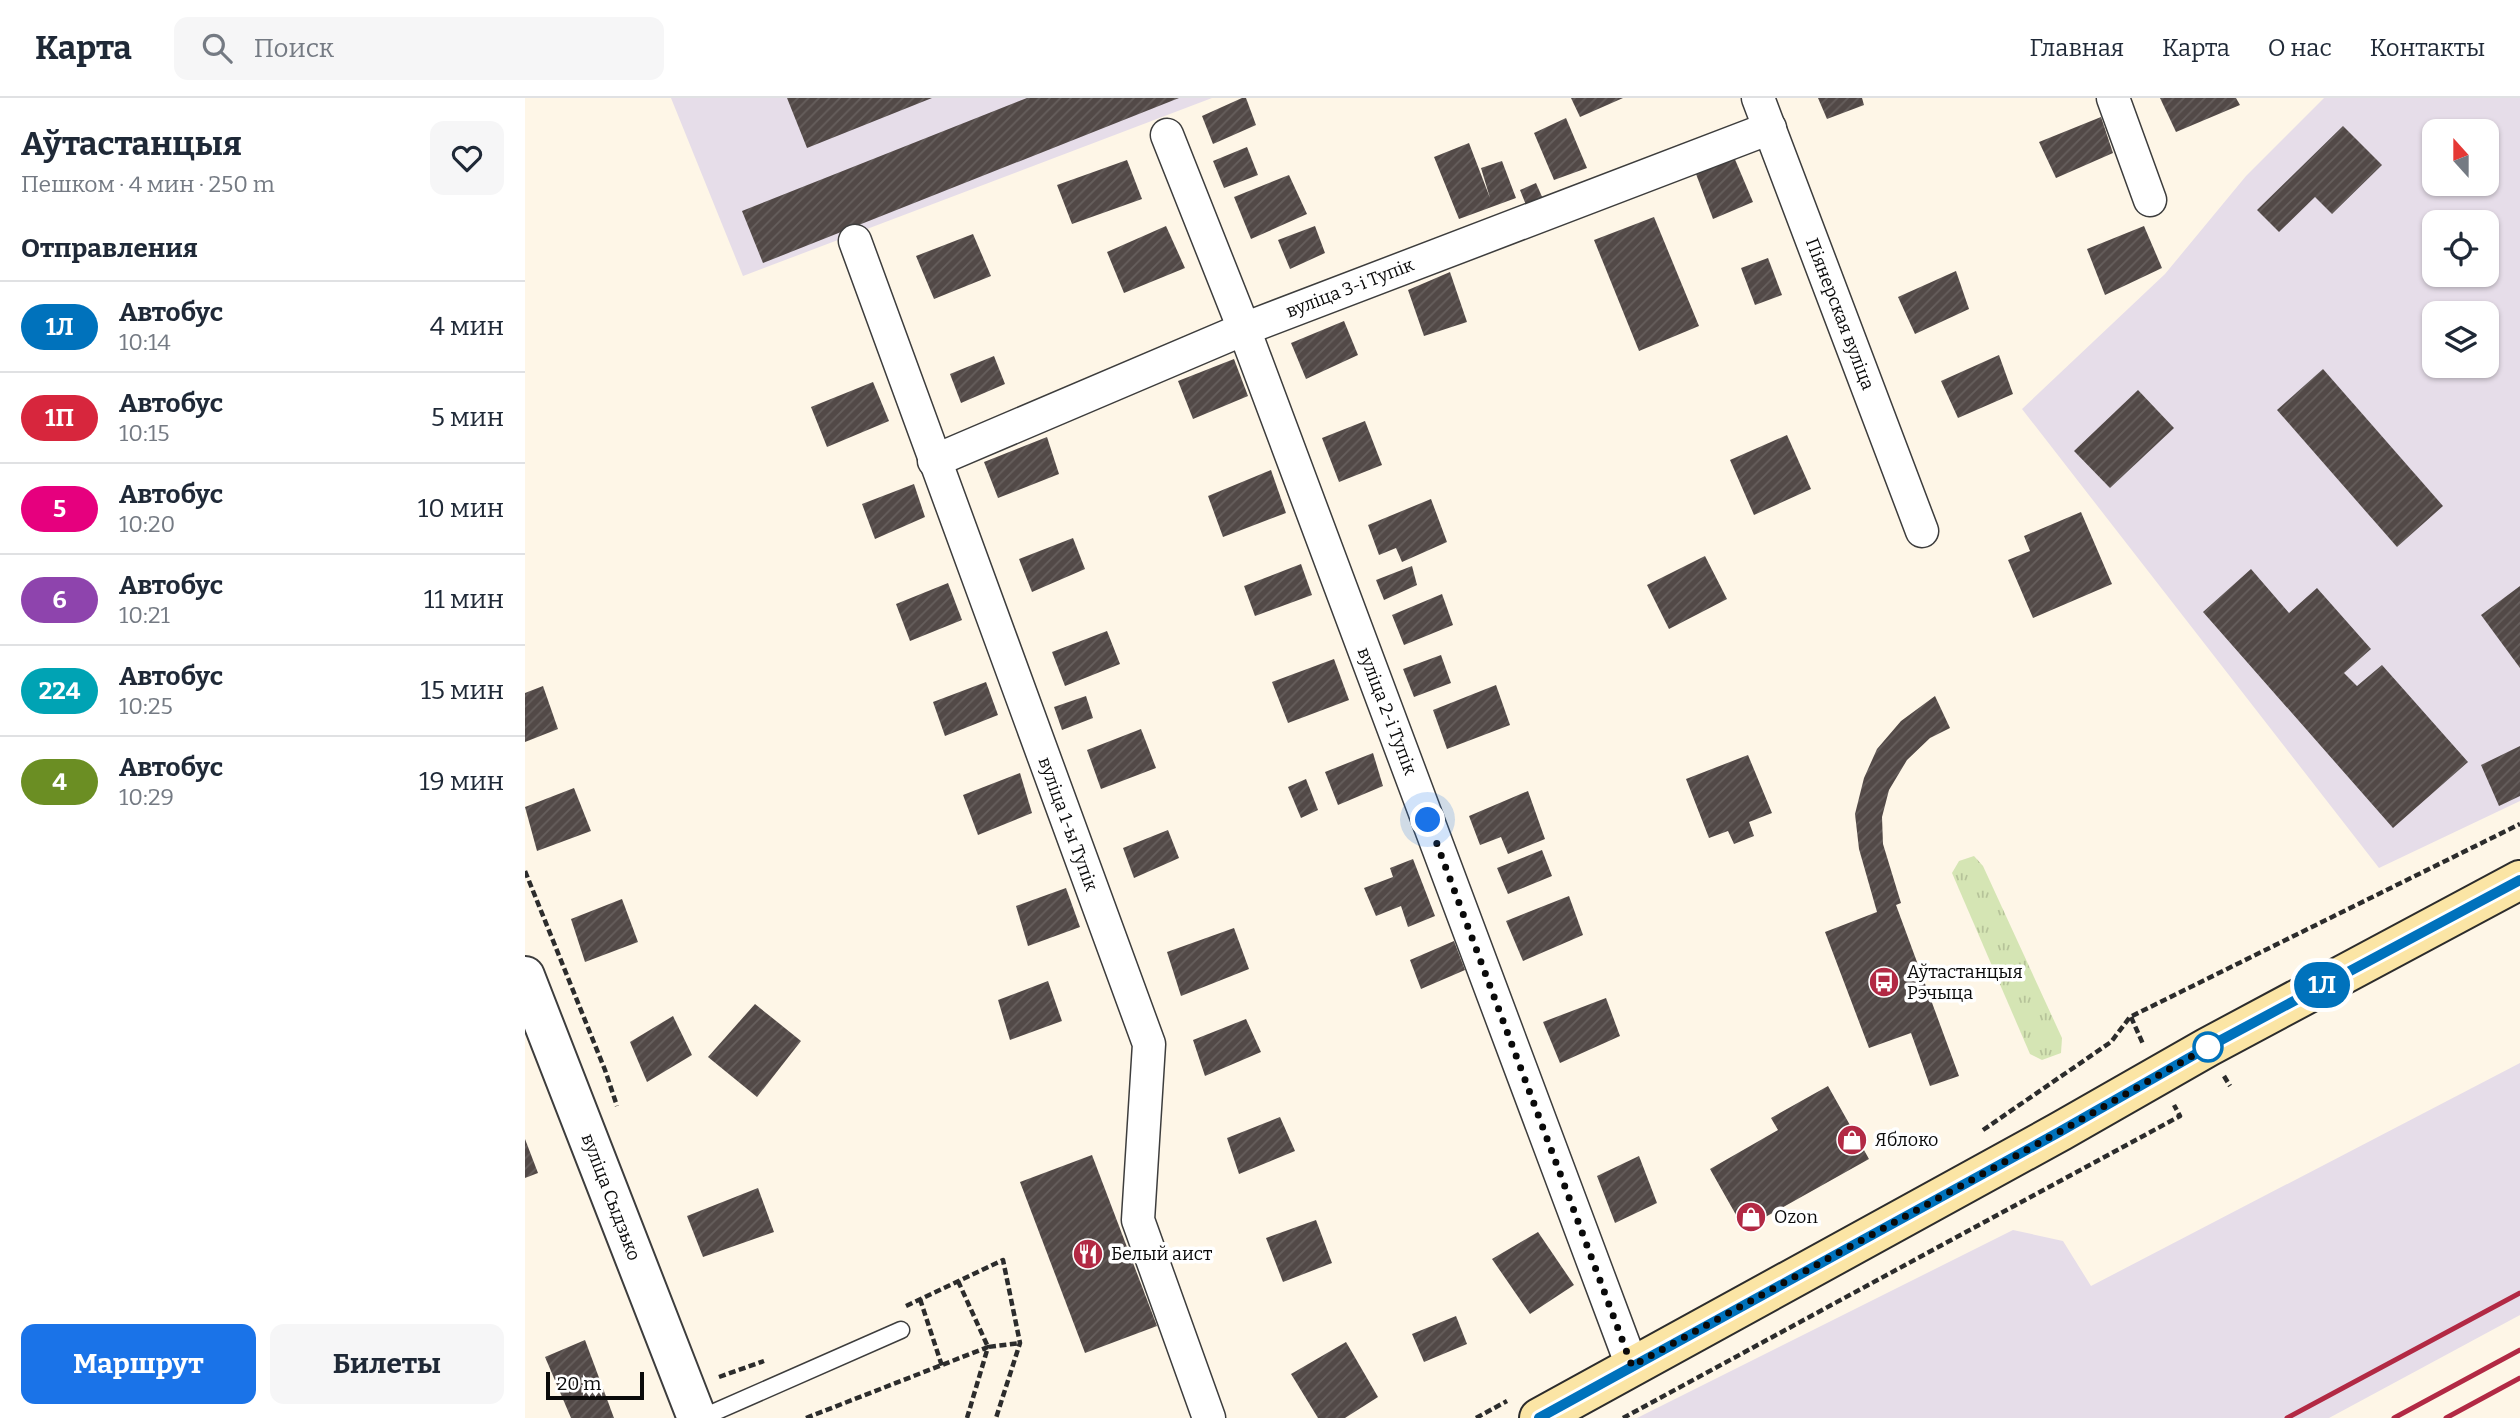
<!DOCTYPE html>
<html lang="ru">
<meta charset="utf-8">
<style>
:root{--surface:#fff;--page:#f6f6f7;--text:#1f2937;--muted:#747a83;--line:#e0e1e3;--accent:#1a73e8}
body{margin:0;font-family:Bitter,serif;background:var(--page);color:var(--text);height:100vh;display:flex;flex-direction:column;font-size:26px;white-space:nowrap}
*{box-sizing:border-box;margin:0}
p{font-size:23px;color:var(--muted)}
.icon{flex:none;width:38px;height:38px;fill:none;stroke:currentColor;stroke-width:2;stroke-linecap:round;stroke-linejoin:round}
.map{position:relative;flex:1;overflow:hidden}
.sheet{display:flex;flex-direction:column;background:var(--surface);width:525px}
.sheet>*{flex:none}
.badge{padding:0 14px;border-radius:23px;font-size:24px;line-height:46px}
.needle{width:46px;rotate:339deg}
.controls{position:absolute;left:1897px;top:21px;display:grid;gap:14px}
.controls a{display:grid;place-items:center;width:77px;height:77px;border-radius:14px;background:var(--surface);box-shadow:0 2px 5px #0004;font-size:35px}
.scale{position:absolute;left:21px;bottom:18px;width:98px;box-sizing:border-box;padding-left:7px;border:4px solid #0a0a0a;border-top:0;font-size:19px;line-height:24px;white-space:nowrap;color:#0a0a0a;-webkit-text-stroke:5px #fff;paint-order:stroke}
.you{position:absolute;width:35px;height:35px;margin:-18px;border:5px solid #fff;border-radius:50%;background:#1a73e8;box-shadow:0 0 0 10px #1a73e833}
.map>.badge{position:absolute;translate:-50% -50%;box-shadow:0 0 0 4px #fff}
h2{padding:0 21px;font-size:26px;line-height:63px}
.round{display:grid;place-items:center;flex:none;width:74px;height:74px;border-radius:14px;background:var(--page)}
.overview{display:flex;align-items:center;justify-content:space-between;height:119px;padding:0 21px}
h1{font-size:33px;font-weight:700;line-height:52px}
.cta{display:flex;gap:14px;margin-top:auto;padding:14px 21px}
.cta a{flex:1;height:80px;border-radius:14px;background:var(--accent);color:#fff;font-size:28px;font-weight:700;line-height:80px;text-align:center}
.cta a+a{background:var(--page);color:var(--text)}
ul{padding:0;list-style:none}
li{display:flex;align-items:center;gap:21px;height:91px;padding:0 21px;border-top:2px solid var(--line)}
li div{flex:1}
li b{display:block;font-size:26px}
li em{font-style:normal}
li .badge{min-width:77px;font-weight:700;text-align:center}
header{display:flex;align-items:center;gap:42px;box-sizing:border-box;height:98px;padding:0 35px;background:var(--surface);border-bottom:2px solid var(--line)}
header strong{font-size:33px}
nav{display:flex;gap:38px;margin-inline-start:auto;font-size:24px}
.search{width:490px;height:63px;background:var(--page);display:flex;align-items:center;gap:18px;box-sizing:border-box;padding:0 24px;border-radius:14px;color:var(--muted);font-size:26px}
main{display:flex;flex:1;min-height:0}
.map>svg:first-child{display:block}
.industrial{fill:#e6dde9;fill-rule:evenodd}
.grass{fill:url(#grass-tufts)}
.building{fill:url(#building-hatch)}
.lines{fill:none;stroke-linecap:round;stroke-linejoin:round}
.service-casing{stroke:#3d3d3d;stroke-width:19}
.minor-casing{stroke:#3d3d3d;stroke-width:35}
.tertiary-casing{stroke:#3d3d3d;stroke-width:42}
.secondary-casing{stroke:#2c2c2c;stroke-width:42}
.path{stroke:#2c2c2c;stroke-width:4.5;stroke-dasharray:7 3.5;stroke-linecap:butt}
.service{stroke:#fff;stroke-width:16}
.minor{stroke:#fff;stroke-width:32}
.tertiary{stroke:#fff;stroke-width:38}
.secondary{stroke:#fbe5a5;stroke-width:38}
.rail{stroke:#b22944;stroke-width:5}
.line-casing{stroke:#fff;stroke-width:16}
.line{stroke:#0072bc;stroke-width:10}
.walk{stroke:#0a0a0a;stroke-width:7;stroke-dasharray:0 12.6}
.stop-dot{fill:#fff;stroke:#0072bc;stroke-width:3.5}
.labels{text-anchor:middle;stroke-width:7;stroke-linejoin:round;paint-order:stroke}
.street-label{font-size:18px;fill:#0a0a0a;stroke:#fff}
.poi-label{font-size:18px;fill:#0a0a0a;stroke:#fff;text-anchor:start}
</style>
<header>
<strong>Карта</strong>
<div class="search"><svg class="icon" aria-label="search" viewBox="0 0 24 24"><circle cx="10" cy="10" r="6"/><path d="M15 15l6 6"/></svg>Поиск</div>
<nav><a>Главная</a><a>Карта</a><a>О нас</a><a>Контакты</a></nav>
</header>
<main>
<section class="sheet">
<div class="overview"><div><h1>Аўтастанцыя</h1><p>Пешком · 4 мин · 250 m</p></div><a class="round"><svg class="icon" aria-label="heart" viewBox="0 0 24 24"><path d="M12 20l-8-8c-3-5 5-10 8-4 3-6 11-1 8 4z"/></svg></a></div>
<h2>Отправления</h2>
<ul>
<li><span class="badge" style="background:#0072bc;color:#fff">1Л</span><div><b>Автобус</b><p>10:14</p></div><em>4 мин</em></li>
<li><span class="badge" style="background:#d7263d;color:#fff">1П</span><div><b>Автобус</b><p>10:15</p></div><em>5 мин</em></li>
<li><span class="badge" style="background:#e6007e;color:#fff">5</span><div><b>Автобус</b><p>10:20</p></div><em>10 мин</em></li>
<li><span class="badge" style="background:#8e44ad;color:#fff">6</span><div><b>Автобус</b><p>10:21</p></div><em>11 мин</em></li>
<li><span class="badge" style="background:#00a3b4;color:#fff">224</span><div><b>Автобус</b><p>10:25</p></div><em>15 мин</em></li>
<li><span class="badge" style="background:#6b8e23;color:#fff">4</span><div><b>Автобус</b><p>10:29</p></div><em>19 мин</em></li>
</ul>
<div class="cta"><a>Маршрут</a><a>Билеты</a></div>
</section>
<div class="map">
<svg width="1995" height="1320" viewBox="0 0 1995 1320">
<defs>
<pattern id="grass-tufts" width="24" height="20" patternUnits="userSpaceOnUse" patternTransform="scale(1.75)"><rect width="24" height="20" fill="#d5e5b4"/><path d="M3 7l-1-3M5 7V3M7 7l1-3M15 17l-1-3M17 17v-4M19 17l1-3" fill="none" stroke="#b6c399"/></pattern>
<pattern id="building-hatch" width="6" height="6" patternUnits="userSpaceOnUse" patternTransform="scale(1.75)"><rect width="6" height="6" fill="#524947"/><path d="M-1 1l2-2M0 6l6-6M5 7l2-2" fill="none" stroke="#665f5d"/></pattern>
</defs>
<rect width="100%" height="100%" fill="#fef6e7"/>
<g class="industrial">
<polygon points="146,0 687,0 218,178"/>
<path d="M1799,0h196v703l-141,67 -357,-459 143,-135 81,-98zM1909,33h53v53h-53zM1909,124h53v53h-53zM1909,215h53v53h-53z"/>
<polygon points="1995,965 1995,1217 1804,1320 1112,1320 1488,1132 1538,1143 1566,1188"/>
</g>
<polygon class="grass" points="1449,758 1458,768 1537,940 1536,955 1517,962 1505,956 1427,775 1434,763"/>
<g class="building">
<polygon points="262,0 407,0 282,50"/>
<polygon points="502,0 654,0 238,165 217,113"/>
<polygon points="717,0 721,0 731,27 688,46 677,18"/>
<polygon points="1046,0 1098,0 1055,19"/>
<polygon points="1293,0 1337,0 1339,7 1302,21"/>
<polygon points="1635,0 1711,0 1715,7 1651,34"/>
<polygon points="1576,19 1588,55 1531,80 1514,44"/>
<polygon points="1041,20 1062,70 1029,82 1009,35"/>
<polygon points="1818,28 1857,67 1807,116 1790,99 1754,134 1732,112"/>
<polygon points="944,45 965,100 956,70 977,63 991,100 934,121 909,59"/>
<polygon points="722,49 733,77 699,90 688,63"/>
<polygon points="1206,52 1228,104 1188,121 1168,68"/>
<polygon points="602,62 617,101 547,126 532,87"/>
<polygon points="764,77 782,116 726,141 709,99"/>
<polygon points="1011,85 1018,101 1001,107 995,92"/>
<polygon points="1129,119 1174,228 1114,253 1069,142"/>
<polygon points="641,128 660,170 599,195 582,154"/>
<polygon points="790,128 800,155 765,171 753,142"/>
<polygon points="1619,128 1637,170 1580,197 1562,151"/>
<polygon points="448,136 466,178 409,201 391,158"/>
<polygon points="1243,160 1257,197 1230,207 1216,170"/>
<polygon points="1431,173 1444,211 1390,236 1373,199"/>
<polygon points="925,174 942,224 899,238 883,192"/>
<polygon points="819,223 833,257 781,281 766,245"/>
<polygon points="1474,257 1488,296 1433,320 1416,283"/>
<polygon points="469,258 480,286 436,305 425,276"/>
<polygon points="709,261 723,298 668,321 653,283"/>
<polygon points="1798,271 1918,408 1872,449 1752,312"/>
<polygon points="348,284 364,323 302,349 286,309"/>
<polygon points="1613,292 1649,330 1585,390 1549,353"/>
<polygon points="840,323 857,367 814,384 797,340"/>
<polygon points="1262,337 1286,391 1229,417 1205,362"/>
<polygon points="522,339 534,376 473,400 459,364"/>
<polygon points="746,372 761,415 698,439 683,398"/>
<polygon points="389,386 400,419 350,441 337,406"/>
<polygon points="906,401 922,444 877,464 871,450 854,457 843,427"/>
<polygon points="1556,414 1587,486 1508,520 1483,462 1505,453 1499,438"/>
<polygon points="548,440 560,471 507,494 494,461"/>
<polygon points="1180,458 1202,501 1144,531 1122,487"/>
<polygon points="776,466 787,497 730,518 719,488"/>
<polygon points="887,468 892,487 859,502 851,482"/>
<polygon points="1726,471 1764,515 1792,490 1846,551 1819,575 1832,588 1857,567 1943,664 1868,730 1678,514"/>
<polygon points="423,485 437,522 385,543 371,506"/>
<polygon points="1995,488 1995,570 1956,517"/>
<polygon points="917,496 928,527 879,547 867,517"/>
<polygon points="582,533 595,566 540,588 527,554"/>
<polygon points="916,557 926,585 889,599 878,571"/>
<polygon points="809,561 824,602 763,625 747,584"/>
<polygon points="461,584 473,617 420,638 408,604"/>
<polygon points="971,587 985,627 922,651 908,612"/>
<polygon points="18,588 33,631 0,644 0,595"/>
<polygon points="561,598 568,620 537,632 529,609"/>
<polygon points="1410,598 1425,630 1405,640 1382,662 1364,692 1357,719 1358,746 1376,805 1371,807 1434,978 1405,988 1386,935 1344,950 1300,834 1352,814 1334,751 1330,716 1339,680 1352,651 1376,623"/>
<polygon points="616,631 631,670 576,691 562,652"/>
<polygon points="1995,648 1995,698 1974,708 1956,667"/>
<polygon points="848,655 858,688 813,707 800,674"/>
<polygon points="1223,657 1247,715 1224,724 1229,738 1209,746 1203,733 1184,740 1161,681"/>
<polygon points="495,675 507,715 453,737 438,697"/>
<polygon points="781,681 793,712 776,720 763,689"/>
<polygon points="49,690 66,733 12,753 0,709"/>
<polygon points="1003,693 1020,741 983,756 976,739 955,747 944,718"/>
<polygon points="643,732 654,760 609,780 598,750"/>
<polygon points="1017,752 1027,778 983,796 972,770"/>
<polygon points="888,761 910,818 883,829 876,808 851,818 839,790 868,779 865,770"/>
<polygon points="541,790 555,829 503,848 491,808"/>
<polygon points="1044,798 1058,837 998,863 981,823"/>
<polygon points="97,801 113,844 60,864 46,821"/>
<polygon points="709,830 724,871 656,898 642,854"/>
<polygon points="929,843 940,872 896,891 885,862"/>
<polygon points="523,883 537,923 485,942 473,902"/>
<polygon points="1081,900 1095,938 1035,965 1018,924"/>
<polygon points="230,906 276,943 232,999 183,959"/>
<polygon points="148,918 167,957 122,984 105,944"/>
<polygon points="721,921 736,954 680,978 668,942"/>
<polygon points="1303,988 1344,1061 1219,1131 1185,1071 1253,1032 1246,1020"/>
<polygon points="755,1019 770,1053 714,1076 702,1040"/>
<polygon points="0,1041 13,1075 0,1080"/>
<polygon points="567,1057 632,1228 560,1255 495,1084"/>
<polygon points="1114,1058 1132,1105 1090,1125 1072,1078"/>
<polygon points="233,1090 249,1134 178,1159 162,1118"/>
<polygon points="791,1122 807,1165 758,1184 741,1140"/>
<polygon points="1013,1134 1049,1187 1005,1216 967,1161"/>
<polygon points="931,1218 942,1246 899,1264 887,1236"/>
<polygon points="60,1242 89,1320 46,1320 20,1259"/>
<polygon points="821,1244 853,1299 820,1320 793,1320 766,1276"/>
</g>
<g class="lines">
<g class="service-casing">
<polyline id="service" points="176,1320 376,1232"/>
</g>
<g class="minor-casing">
<g id="minor">
<polyline points="1233,0 1397,433"/>
<polyline points="1588,0 1625,102"/>
<polyline points="642,37 719,231 1107,1268"/>
<polyline points="330,143 624,946 613,1122 684,1320"/>
<polyline points="409,363 719,231 1245,30"/>
</g>
</g>
<g class="tertiary-casing">
<polyline id="tertiary" points="0,878 172,1320"/>
</g>
<g class="secondary-casing">
<polyline id="secondary" points="1014,1320 1536,1033 1683,949 1995,782"/>
</g>
<g class="path">
<polyline points="0,773 80,972 92,1008"/>
<polyline points="1606,919 1618,946"/>
<polyline points="1699,978 1705,988"/>
<polyline points="1458,1032 1586,944 1605,919 1995,726"/>
<polyline points="433,1183 463,1249 495,1245"/>
<polyline points="395,1201 417,1268"/>
<polyline points="381,1208 478,1162 495,1245 471,1320"/>
<polyline points="194,1279 239,1263"/>
<polyline points="281,1320 463,1249 442,1320"/>
<polyline points="951,1320 982,1303"/>
<polyline points="1098,1320 1655,1018 1649,1007"/>
</g>
<use href="#service" class="service"/>
<use href="#minor" class="minor"/>
<use href="#tertiary" class="tertiary"/>
<use href="#secondary" class="secondary"/>
<g class="rail">
<polyline points="1762,1320 1995,1195"/>
<polyline points="1869,1320 1995,1252"/>
<polyline points="1921,1320 1995,1280"/>
</g>
</g>
<g class="lines">
<g class="line-casing">
<polyline id="line" points="1014,1320 1536,1033 1683,949 1995,782"/>
</g>
<use href="#line" class="line"/>
<polyline class="walk" points="903,722 1107,1268 1536,1033 1683,949"/>
</g>
<defs>
<g id="bus-disc" transform="scale(1.575)"><circle r="9.5" fill="#b22944" stroke="#fff"/><path d="M-5-6H5V4H4V6H2V4H-2V6H-4V4H-5ZM-3.5-4V0h7V-4ZM-3.5 1.2v1.5H-2V1.2ZM2 1.2v1.5H3.5V1.2Z" fill="#fff"/></g>
<g id="shop-disc" transform="scale(1.575)"><circle r="9.5" fill="#b22944" stroke="#fff"/><path d="M-5-2.5h2.3a2.7 3.5 0 0 1 5.4 0H5L5.5 6h-11ZM-1.5-2.5h3a1.5 2.3 0 0 0-3 0Z" fill="#fff"/></g>
<g id="restaurant-disc" transform="scale(1.575)"><circle r="9.5" fill="#b22944" stroke="#fff"/><path d="M-5-6h1v4h1v-4h1v4h1v-4h1v5L-1.5 .5V6h-2V.5L-5-1ZM5-6V6H3V1.5H1.5Q1.5-4 5-6Z" fill="#fff"/></g>
</defs>
<g fill-rule="evenodd">
<use href="#bus-disc" x="1359" y="884"/>
<use href="#shop-disc" x="1327" y="1042"/>
<use href="#shop-disc" x="1226" y="1119"/>
<use href="#restaurant-disc" x="563" y="1156"/>
</g>
<circle class="stop-dot" cx="1683" cy="949" r="14"/>
<g class="labels">
<g class="street-label">
<text transform="translate(825 190) rotate(-21)" y="6">вуліца 3-і Тупік</text>
<text transform="translate(1315 216) rotate(69)" y="6">Піянерская вуліца</text>
<text transform="translate(862 613) rotate(69)" y="6">вуліца 2-і Тупік</text>
<text transform="translate(543 726) rotate(70)" y="6">вуліца 1-ы Тупік</text>
<text transform="translate(86 1099) rotate(69)" y="6">вуліца Сыдзько</text>
</g>
<g class="poi-label">
<text x="1382" y="880">Аўтастанцыя<tspan x="1382" dy="21">Рэчыца</tspan></text>
<text x="1350" y="1048">Яблоко</text>
<text x="1249" y="1125">Ozon</text>
<text x="586" y="1162">Белый аист</text>
</g>
</g>
</svg>
<div class="controls">
<a><svg class="needle" viewBox="-14 -14 28 28"><path d="M0-13l5 13h-10z" fill="#e53935"/><path d="M0 13l5-13h-10z" fill="#747a83"/></svg></a>
<a><svg class="icon" aria-label="locate" viewBox="0 0 24 24"><circle cx="12" cy="12" r="6"/><path d="M12 2v4M12 18v4M2 12h4M18 12h4"/></svg></a>
<a><svg class="icon" aria-label="layers" viewBox="0 0 24 24"><path d="M12 4l9 5-9 5-9-5zM3 14l9 5 9-5"/></svg></a>
</div>
<div class="scale">20 m</div>
<div class="you" style="left:903px;top:722px"></div>
<b class="badge" style="left:1797px;top:887px;background:#0072bc;color:#fff">1Л</b>
</div>
</main>
